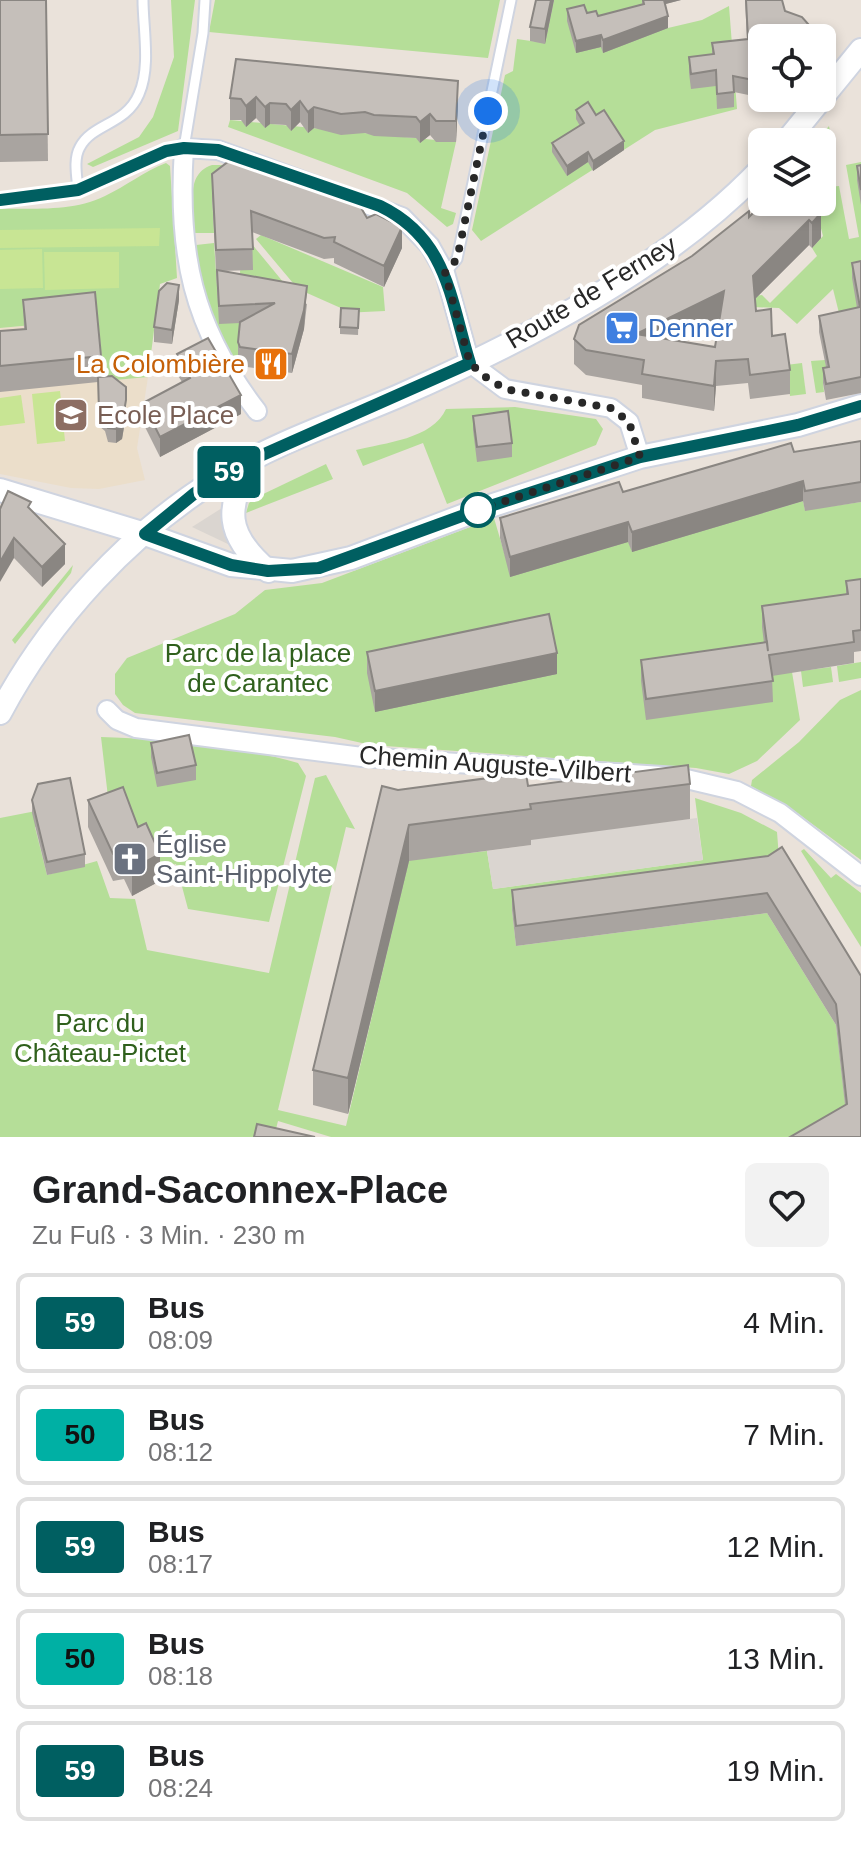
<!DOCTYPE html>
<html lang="de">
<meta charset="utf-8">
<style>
:root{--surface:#fff;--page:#f2f2f2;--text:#202124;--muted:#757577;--line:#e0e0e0}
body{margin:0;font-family:Arial,sans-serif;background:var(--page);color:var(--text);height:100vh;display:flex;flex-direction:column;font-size:30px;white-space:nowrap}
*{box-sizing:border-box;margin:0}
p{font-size:26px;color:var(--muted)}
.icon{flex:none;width:44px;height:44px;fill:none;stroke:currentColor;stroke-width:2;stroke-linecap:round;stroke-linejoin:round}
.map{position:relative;height:1137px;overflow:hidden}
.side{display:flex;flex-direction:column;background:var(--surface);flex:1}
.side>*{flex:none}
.badge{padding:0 16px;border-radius:6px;font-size:28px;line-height:52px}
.fabs{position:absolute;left:748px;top:24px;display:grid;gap:16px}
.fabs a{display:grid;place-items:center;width:88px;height:88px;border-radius:12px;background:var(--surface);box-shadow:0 4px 12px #0003;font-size:40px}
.you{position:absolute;width:40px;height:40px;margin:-20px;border:6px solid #fff;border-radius:50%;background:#1a73e8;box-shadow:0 0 0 12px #1a73e833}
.map>.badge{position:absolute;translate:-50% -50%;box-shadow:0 0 0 4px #fff}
.round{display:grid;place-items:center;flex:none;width:84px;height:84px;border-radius:12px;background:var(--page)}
.headline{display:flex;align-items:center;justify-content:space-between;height:136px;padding:0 32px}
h1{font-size:38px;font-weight:800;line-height:60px}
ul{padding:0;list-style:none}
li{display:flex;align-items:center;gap:24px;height:100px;margin:0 16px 12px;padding:0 16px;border:4px solid var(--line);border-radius:12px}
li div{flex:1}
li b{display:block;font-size:30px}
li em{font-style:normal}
li .badge{min-width:88px;font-weight:700;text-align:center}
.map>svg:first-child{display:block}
.education{fill:#ebdeca}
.green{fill:#b5de98}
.pitch{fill:#c8e594}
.plaza{fill:#dad5d0}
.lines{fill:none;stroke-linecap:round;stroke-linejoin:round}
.service-casing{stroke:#cfd4e0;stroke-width:13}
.minor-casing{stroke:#cfd4e0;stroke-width:22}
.tertiary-casing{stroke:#cfd4e0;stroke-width:26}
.service{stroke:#fff;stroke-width:9}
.minor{stroke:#fff;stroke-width:18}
.tertiary{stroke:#fff;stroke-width:22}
.wall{fill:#a9a4a0;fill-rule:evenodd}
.shaded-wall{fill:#8a8682}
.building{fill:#c5bfba;stroke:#8a8682;stroke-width:2;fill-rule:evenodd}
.line-casing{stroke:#fff;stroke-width:18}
.line{stroke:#005f61;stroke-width:12}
.walk{stroke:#282828;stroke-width:8;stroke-dasharray:0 14.4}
.stop-dot{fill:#fff;stroke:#005f61;stroke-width:4}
.labels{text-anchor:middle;stroke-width:8;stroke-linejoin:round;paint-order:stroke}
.street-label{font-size:26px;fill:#282828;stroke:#fff}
.shop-label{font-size:26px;fill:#366cbe;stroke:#fff;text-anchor:start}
.food-label{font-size:26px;fill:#c56008;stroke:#fff;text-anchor:end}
.education-label{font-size:26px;fill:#785e54;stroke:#fff;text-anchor:start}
.park-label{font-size:26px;fill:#2f601c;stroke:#fff}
.worship-label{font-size:26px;fill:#5b616d;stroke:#fff;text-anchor:start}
</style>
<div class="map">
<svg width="861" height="1137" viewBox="0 0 861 1137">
<rect width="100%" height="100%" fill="#eae2da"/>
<polygon class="education" points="98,319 104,381 148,377 137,448 145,480 99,489 71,488 0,474 0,328"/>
<g class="green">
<polygon points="171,0 195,0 178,131 93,167 87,164 139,137 153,117 174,57"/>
<polygon points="215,0 500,0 488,58 209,32"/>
<polygon points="554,0 661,0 668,28 702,20 729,6 737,109 655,130 481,241 472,230 505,75 513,71 517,39 545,43"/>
<polygon points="230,120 456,142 441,208 456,213 453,224 447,227 407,193 228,127"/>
<polygon points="829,126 836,162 822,158 822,142 815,142"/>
<polygon points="861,162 861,327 846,341 833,289 797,324 779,308 753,307 754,296 762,295 770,303 817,256 812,248 823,236 816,209 831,207 828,187 839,186 849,239 859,237 846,165"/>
<path d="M166,163l4,3 7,112 -17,6 -12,93 -44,4 -6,-62 -98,9v-119c35,-1 72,3 105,-13 21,-10 38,-24 61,-33z"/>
<path d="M212,165h9l71,25 -80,6 2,37h-19c-1,-24 -11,-59 17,-68z"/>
<polygon points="261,235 383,287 385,311 343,313 343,309 298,289 256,239"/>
<path d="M214,243l4,57 23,-2 -1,-27 11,-28 42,51 -55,65 -7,-1c-19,-38 -30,-71 -35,-113z"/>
<polygon points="825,360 829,382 823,383 824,392 816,393 811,361"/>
<polygon points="802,363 806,394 790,396 786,365"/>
<path d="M515,407l81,12 7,10 -7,16 -149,59 -24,-61 -60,23 -7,-16c28,-7 77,-11 90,-41z"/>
<polygon points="326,464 333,479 246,513 249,503 257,497"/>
<polygon points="803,501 805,510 861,502 861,600 792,672 800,720 757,761 729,774 696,768 371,745 335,737 135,713 123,705 115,694 115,674 127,658 235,614 265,590 322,583 494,518 511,576 614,546 627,538 632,551"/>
<polygon points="73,565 71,573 15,644 12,640"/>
<polygon points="861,662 861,678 839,682 837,666"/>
<polygon points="831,667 833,682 803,687 801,671"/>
<polygon points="861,690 861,860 796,812 751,786 752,780 799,742 840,700"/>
<path d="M101,737c66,2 134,8 197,26l8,13 -37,146 -81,-13 -12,-45 -15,5 -11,-23 -42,-49z"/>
<polygon points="326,775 355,829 346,827 278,1110 346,1126 410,855 425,853 426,858 487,851 493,889 703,860 695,798 741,813 777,832 779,858 785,865 768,876 512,910 516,946 767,913 836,1025 845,1103 849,1103 851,1123 826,1137 331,1137 278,1121 274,1137 0,1137 0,818 72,804 76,824 54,829 53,823 35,827 47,875 97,861 110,898 135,899 147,950 269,973 315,778"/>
<polygon points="804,849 831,878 836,874 861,893 861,947 801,851"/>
</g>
<g class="pitch">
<polygon points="160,228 159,246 0,248 0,230"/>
<polygon points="42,249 43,288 0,289 0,250"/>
<polygon points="44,252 119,252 119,288 45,290"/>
<polygon points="60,391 65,441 37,444 32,394"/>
<polygon points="21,395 25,423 0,426 0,398"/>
</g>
<g class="plaza">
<polygon points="222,508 232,543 230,545 192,527"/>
<polygon points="697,818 703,860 493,889 487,851 531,845 530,839"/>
</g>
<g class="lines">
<g class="service-casing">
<g id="service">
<path d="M78,190c-1,-13 -5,-31 2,-43 13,-24 46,-22 59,-53 12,-27 4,-66 4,-94"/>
<polyline points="0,200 78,190 166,151 184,148 203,33 205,0"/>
<polyline points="445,273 457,259 511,0"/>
</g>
</g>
<g class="minor-casing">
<g id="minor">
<path d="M257,411c-65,-84 -80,-159 -73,-263l34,2 184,67 28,29 15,27 25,90 35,26 106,19 18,14 11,35"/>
<polyline points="107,710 117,720 136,728 362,757 678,777 737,791 780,813 861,876"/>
</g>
</g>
<g class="tertiary-casing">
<g id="tertiary">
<polyline points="786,142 861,50"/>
<path d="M251,460c-25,49 -27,73 17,111"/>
<polyline points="0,490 145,534 231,565 292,571 351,558 478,510 640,457 798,425 861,406"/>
<path d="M0,713c50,-94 129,-180 220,-236 56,-35 121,-56 181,-82 125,-55 267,-128 361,-227"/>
</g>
</g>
<use href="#service" class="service"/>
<use href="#minor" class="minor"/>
<use href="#tertiary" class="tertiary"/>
</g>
<g class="wall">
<polygon points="0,0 46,0 48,161 0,162"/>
<polygon points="554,0 545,44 530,41 530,27"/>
<polygon points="642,0 681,0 665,4 668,28 603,53 601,47 576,53 567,21 567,9 598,16 642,5"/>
<polygon points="745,0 782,0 785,11 809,38 762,38 762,92 758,97 734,92 734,107 717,109 716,86 691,89 689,73 689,57 712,55 712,43 747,39"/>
<polygon points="236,59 458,102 456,142 436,142 430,135 420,143 416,138 374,136 365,133 341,135 314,128 308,133 300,122 291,131 286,125 270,124 265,128 256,118 246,127 241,120 230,120 230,98"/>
<polygon points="576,110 596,115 624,150 593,171 588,162 567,176 552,152 552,143 580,126 576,119"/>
<polygon points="861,165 861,205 857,180 857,166"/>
<polygon points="212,174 367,218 402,248 384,287 334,263 334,258 324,259 252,232 253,270 222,271 307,304 304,329 292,373 240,366 238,360 238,342 240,323 219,324 212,195"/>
<path d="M819,202l2,36 -9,10 -3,-3 -54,54 1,12 16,25 18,34v24l-40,5 -2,-16 -32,3 -2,25 -72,-13v-13l-56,-10 -12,-11v-25l175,-122zM720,318l-5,29 -41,-7z"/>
<polygon points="861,261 861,393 826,400 823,383 823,368 826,367 819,332 819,316 857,308 852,278 852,263"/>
<polygon points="23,300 101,356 101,376 126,415 122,439 116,443 108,442 105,431 99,426 98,382 0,392 0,331 24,329"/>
<polygon points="179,300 172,344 154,342 154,327"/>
<polygon points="359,309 358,335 340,334 340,327"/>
<polygon points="177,354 241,414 160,457 143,423 143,403 182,382 177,374"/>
<polygon points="473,416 512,443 512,457 477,462 473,430"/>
<polygon points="861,441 861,502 805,511 803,501 632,552 628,542 510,577 500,538 500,518 623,492 794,452"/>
<polygon points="0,509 31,510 65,564 42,587 14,558"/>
<polygon points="861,579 861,651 854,652 854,663 772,676 773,702 646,720 641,681 641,660 764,643 762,627 762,606 846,594 846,581"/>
<polygon points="367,652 557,674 375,712 367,673"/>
<polygon points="151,743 196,765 196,780 157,787 151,757"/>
<polygon points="690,784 690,819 531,840 531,845 409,861 348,1114 313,1105 313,1070 398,790"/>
<polygon points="32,800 85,854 85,867 47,875 32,813"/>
<polygon points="88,800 160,881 132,896 124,879 113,881 88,827"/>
<polygon points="768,856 861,976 861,1137 845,1105 836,1025 767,913 516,946 512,910 512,890"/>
</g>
<g class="shaded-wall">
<polygon points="551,0 554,0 545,44 545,29"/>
<polygon points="662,0 681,0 662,5"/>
<polygon points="668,16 668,28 603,53 603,40"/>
<polygon points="809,25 809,38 800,38 800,31"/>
<polygon points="601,35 601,47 576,53 576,41"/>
<polygon points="762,77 762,92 758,97 758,81"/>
<polygon points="458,81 458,102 456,142 456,121"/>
<polygon points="256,97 256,118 246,127 246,106"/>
<polygon points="300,101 300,122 291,131 291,110"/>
<polygon points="270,103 270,124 265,128 265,107"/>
<polygon points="314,107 314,128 308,133 308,112"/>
<polygon points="430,114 430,135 420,143 420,122"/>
<polygon points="624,141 624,150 593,171 593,161"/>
<polygon points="588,152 588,162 567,176 567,166"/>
<polygon points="821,213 821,238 812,248 812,223"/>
<polygon points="809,220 809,245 753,301 753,276"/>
<polygon points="402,227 402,248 384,287 384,266"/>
<polygon points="179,285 179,300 172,344 172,330"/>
<polygon points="307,286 304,329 292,373 292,354"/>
<polygon points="724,291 724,316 636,359 636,334"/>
<polygon points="716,361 716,386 714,411 714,386"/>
<polygon points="241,395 241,414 160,457 160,437"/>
<polygon points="126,400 126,415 122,439 116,443 116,429"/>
<polygon points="803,481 803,501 632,552 632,532"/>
<polygon points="628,522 628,542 510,577 510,557"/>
<polygon points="14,538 14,558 0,582 0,562"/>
<polygon points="65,544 65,564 42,587 42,567"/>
<polygon points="557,653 557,674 375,712 375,691"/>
<polygon points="409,825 409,861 348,1114 348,1078"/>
<polygon points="160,854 160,881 132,896 132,869"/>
</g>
<g class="building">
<polygon points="0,0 46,0 48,134 0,135"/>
<polygon points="536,0 551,0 545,29 530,27"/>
<polygon points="643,0 664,0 668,16 603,40 601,35 576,41 567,9 584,5 587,13 596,11 598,16 644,4"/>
<polygon points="746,0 782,0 785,11 802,17 809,25 800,31 800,38 762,38 762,77 758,81 733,76 734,92 717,94 716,70 691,74 689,57 714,54 712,43 748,39"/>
<polygon points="236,59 458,81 456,121 436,121 430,114 420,122 416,117 374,115 365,112 341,114 314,107 308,112 300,101 291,110 286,104 270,103 265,107 256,97 246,106 241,99 230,98"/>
<polygon points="588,102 596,115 604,110 624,141 593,161 588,152 567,166 552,143 584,123 576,110"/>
<polygon points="233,158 360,206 367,218 376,214 402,227 384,266 334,242 335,237 324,238 251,211 253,249 216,250 212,174"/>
<polygon points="861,165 861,190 857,166"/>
<path d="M764,202h55l2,11 -9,10 -3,-3 -56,56 3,35 15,-2 1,27 13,-2 5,36 -40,5 -2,-16 -32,2 -2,25 -72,-12 2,-14 -58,-10 -12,-11 5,-14 113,-69 57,-45v6zM724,291l-9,56 -79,-13z"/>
<polygon points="861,261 861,377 826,384 823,368 829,367 819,316 860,307 852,263"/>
<polygon points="217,270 307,286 304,310 292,354 240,347 238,342 240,322 275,303 219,306"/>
<polygon points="167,283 179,285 172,330 154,327 159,291"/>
<polygon points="95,292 101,356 0,366 0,331 26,329 23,300"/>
<polygon points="341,308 359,309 358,328 340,327"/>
<polygon points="208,338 241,395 160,437 143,403 190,378 177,354"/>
<polygon points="112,376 126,387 126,400 122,424 116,429 108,428 105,417 99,412 98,377"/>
<polygon points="508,411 512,443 477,447 473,416"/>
<polygon points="861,441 861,482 805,491 803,481 632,532 628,522 510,557 500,518 619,482 623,492 791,443 794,452"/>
<polygon points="8,491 31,502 28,507 65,544 42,567 14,538 0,562 0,509"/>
<polygon points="861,579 861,630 853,631 854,642 769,655 773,681 646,699 641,660 767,642 768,651 762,606 848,594 846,581"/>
<polygon points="549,614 557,653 375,691 367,652"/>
<polygon points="189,735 196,765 157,773 151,743"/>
<polygon points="688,765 690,784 530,804 531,809 409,825 348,1078 313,1070 382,786 398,790 526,773 528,786"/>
<polygon points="70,778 85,854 47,862 32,800 38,784"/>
<polygon points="123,787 138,827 146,823 160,854 132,869 124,852 113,854 88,800"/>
<polygon points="782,847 861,976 861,1137 790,1137 847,1104 836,1004 767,893 516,926 512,890 768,856"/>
<polygon points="257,1124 315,1137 254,1137"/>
</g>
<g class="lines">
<g class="line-casing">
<path id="line" d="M0,200l78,-10 88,-39 18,-3 34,2 162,56c68,33 70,93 90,157l-219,97 -56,33 -50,41 86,31 37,6 51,-3 159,-58 162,-53 158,-32 63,-19"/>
</g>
<use href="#line" class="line"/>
<polyline class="walk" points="478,510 640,457 629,422 611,408 505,389 484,376 470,363 445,273 457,259 488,111"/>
</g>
<defs>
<g id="supermarket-square" transform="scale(1.8)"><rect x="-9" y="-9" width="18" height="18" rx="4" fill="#3f7fe0" stroke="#fff"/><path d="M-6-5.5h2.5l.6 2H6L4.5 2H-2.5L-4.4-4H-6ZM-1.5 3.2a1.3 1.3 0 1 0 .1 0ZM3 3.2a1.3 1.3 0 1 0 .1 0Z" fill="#fff"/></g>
<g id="restaurant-square" transform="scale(1.8)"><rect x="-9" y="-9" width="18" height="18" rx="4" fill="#e8710a" stroke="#fff"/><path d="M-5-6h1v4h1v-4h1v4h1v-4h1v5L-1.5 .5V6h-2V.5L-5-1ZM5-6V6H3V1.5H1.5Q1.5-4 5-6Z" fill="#fff"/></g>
<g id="school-square" transform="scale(1.8)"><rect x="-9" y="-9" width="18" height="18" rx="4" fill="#8d6e63" stroke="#fff"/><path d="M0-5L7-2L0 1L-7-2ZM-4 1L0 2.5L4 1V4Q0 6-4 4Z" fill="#fff"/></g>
<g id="church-square" transform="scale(1.8)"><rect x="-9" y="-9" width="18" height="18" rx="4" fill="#6b7280" stroke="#fff"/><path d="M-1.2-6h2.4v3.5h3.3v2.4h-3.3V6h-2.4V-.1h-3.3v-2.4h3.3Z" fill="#fff"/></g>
</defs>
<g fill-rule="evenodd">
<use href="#supermarket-square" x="622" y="328"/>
<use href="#restaurant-square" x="271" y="364"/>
<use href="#school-square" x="71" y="415"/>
<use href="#church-square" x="130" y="859"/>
</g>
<circle class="stop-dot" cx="478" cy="510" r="16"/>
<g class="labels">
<g class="street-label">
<text transform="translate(591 292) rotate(-31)" y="9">Route de Ferney</text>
<text transform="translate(495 764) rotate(4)" y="9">Chemin Auguste-Vilbert</text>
</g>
<g class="shop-label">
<text x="648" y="337">Denner</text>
</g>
<g class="food-label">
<text x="245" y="373">La Colombière</text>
</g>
<g class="education-label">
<text x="97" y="424">Ecole Place</text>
</g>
<g class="park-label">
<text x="258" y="662">Parc de la place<tspan x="258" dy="30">de Carantec</tspan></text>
<text x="100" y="1032">Parc du<tspan x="100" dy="30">Château-Pictet</tspan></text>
</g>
<g class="worship-label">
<text x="156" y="853">Église<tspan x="156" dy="30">Saint-Hippolyte</tspan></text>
</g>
</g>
</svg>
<div class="fabs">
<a><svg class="icon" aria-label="locate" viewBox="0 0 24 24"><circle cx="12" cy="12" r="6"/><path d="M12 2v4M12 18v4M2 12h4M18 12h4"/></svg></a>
<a><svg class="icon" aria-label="layers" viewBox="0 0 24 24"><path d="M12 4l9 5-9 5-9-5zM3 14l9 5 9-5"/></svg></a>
</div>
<div class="you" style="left:488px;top:111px"></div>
<b class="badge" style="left:229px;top:472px;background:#005f61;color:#fff">59</b>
</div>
<section class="side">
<div class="headline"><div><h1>Grand-Saconnex-Place</h1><p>Zu Fuß · 3 Min. · 230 m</p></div><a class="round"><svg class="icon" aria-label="heart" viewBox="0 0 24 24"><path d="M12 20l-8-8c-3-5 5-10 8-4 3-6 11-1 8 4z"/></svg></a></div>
<ul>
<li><span class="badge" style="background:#005f61;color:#fff">59</span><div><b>Bus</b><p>08:09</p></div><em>4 Min.</em></li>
<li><span class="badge" style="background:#00b0a4;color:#111">50</span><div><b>Bus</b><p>08:12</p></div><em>7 Min.</em></li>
<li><span class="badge" style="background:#005f61;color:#fff">59</span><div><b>Bus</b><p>08:17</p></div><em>12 Min.</em></li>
<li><span class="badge" style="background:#00b0a4;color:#111">50</span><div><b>Bus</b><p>08:18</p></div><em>13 Min.</em></li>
<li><span class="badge" style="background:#005f61;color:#fff">59</span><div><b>Bus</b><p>08:24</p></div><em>19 Min.</em></li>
</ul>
</section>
